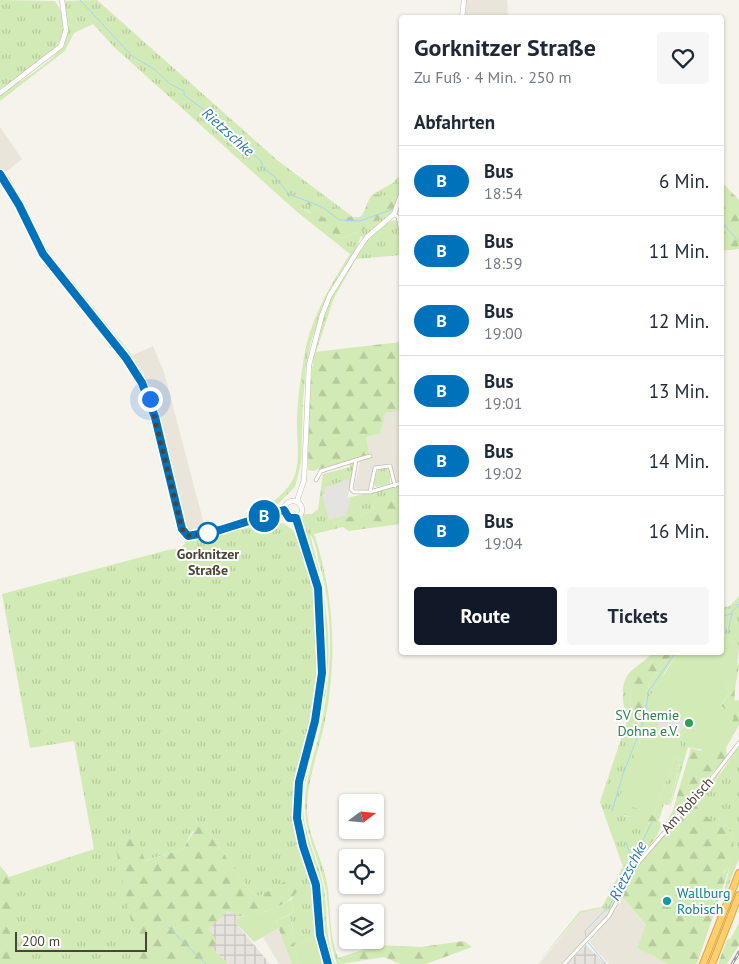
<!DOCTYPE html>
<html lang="de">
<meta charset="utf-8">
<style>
:root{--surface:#fff;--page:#f6f6f7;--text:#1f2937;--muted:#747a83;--line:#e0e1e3;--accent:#111827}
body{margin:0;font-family:"PT Sans",sans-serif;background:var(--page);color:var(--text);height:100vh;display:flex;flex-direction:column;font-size:19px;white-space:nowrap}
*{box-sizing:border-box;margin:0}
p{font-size:16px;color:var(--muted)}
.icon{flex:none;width:28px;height:28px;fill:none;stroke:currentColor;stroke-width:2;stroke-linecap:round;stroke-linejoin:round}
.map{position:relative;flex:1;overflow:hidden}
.panel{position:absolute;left:399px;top:15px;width:325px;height:640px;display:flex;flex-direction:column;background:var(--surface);border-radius:5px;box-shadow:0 1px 4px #0004}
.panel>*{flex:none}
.badge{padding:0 10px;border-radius:16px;font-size:18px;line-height:32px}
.needle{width:32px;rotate:74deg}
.buttons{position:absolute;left:339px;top:794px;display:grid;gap:10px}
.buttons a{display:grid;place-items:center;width:45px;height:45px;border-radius:5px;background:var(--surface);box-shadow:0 1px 4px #0004;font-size:25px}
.scale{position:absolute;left:15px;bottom:12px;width:132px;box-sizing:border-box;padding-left:5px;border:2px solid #4b4439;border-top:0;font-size:14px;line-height:18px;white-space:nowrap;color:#4b4439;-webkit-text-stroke:4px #fff;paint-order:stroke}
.you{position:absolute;width:25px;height:25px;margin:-12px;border:4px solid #fff;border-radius:50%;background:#1a73e8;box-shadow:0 0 0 8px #1a73e833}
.map>.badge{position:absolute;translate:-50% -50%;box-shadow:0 0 0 2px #fff}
h2{padding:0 15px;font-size:19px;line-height:45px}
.round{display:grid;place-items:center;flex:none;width:52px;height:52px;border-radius:5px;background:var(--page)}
.summary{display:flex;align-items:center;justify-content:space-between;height:85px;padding:0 15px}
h1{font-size:24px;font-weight:700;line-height:38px}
.action{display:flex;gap:10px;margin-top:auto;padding:10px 15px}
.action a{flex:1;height:58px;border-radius:5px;background:var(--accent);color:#fff;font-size:20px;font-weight:700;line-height:58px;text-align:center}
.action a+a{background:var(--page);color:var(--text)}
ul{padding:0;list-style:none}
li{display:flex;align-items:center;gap:15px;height:70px;padding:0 15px;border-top:1px solid var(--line)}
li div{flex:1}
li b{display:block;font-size:19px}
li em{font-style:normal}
li .badge{min-width:55px;font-weight:700;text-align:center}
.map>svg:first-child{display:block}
.residential{fill:#eae5da}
.industrial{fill:url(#industrial-grid)}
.grass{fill:url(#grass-tufts)}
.forest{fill:url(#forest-firs)}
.garden{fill:#d2eab5}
.parking{fill:#e5e3e0}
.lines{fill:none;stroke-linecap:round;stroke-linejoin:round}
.stream{stroke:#a9d4f2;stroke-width:1}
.minor-casing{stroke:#c2bbae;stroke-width:4.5}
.tertiary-casing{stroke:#c2bbae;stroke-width:5.5}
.motorway-casing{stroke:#e0a43c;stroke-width:8}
.minor{stroke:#fff;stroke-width:3}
.tertiary{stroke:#fff;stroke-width:4.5}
.motorway{stroke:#ffcf6e;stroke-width:6}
.rail-casing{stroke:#9a9a9a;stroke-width:3}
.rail{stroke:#fff;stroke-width:1;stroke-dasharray:4;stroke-linecap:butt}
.line-casing{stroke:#fff;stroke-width:11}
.line{stroke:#0072bc;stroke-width:8}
.walk{stroke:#4b4439;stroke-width:5;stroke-dasharray:0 9}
.stop-dot{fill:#fff;stroke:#0072bc;stroke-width:2.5}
.leisure-dot{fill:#2e9e5b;stroke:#fff;stroke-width:2}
.culture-dot{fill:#0f9aa8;stroke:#fff;stroke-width:2}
.labels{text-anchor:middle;stroke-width:4;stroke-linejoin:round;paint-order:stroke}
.stop-label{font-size:14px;font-weight:bold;fill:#4b4439;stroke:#fff}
.leisure-label{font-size:14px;fill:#27864d;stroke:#fff;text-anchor:end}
.street-label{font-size:14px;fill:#4b4439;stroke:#fff}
.culture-label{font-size:14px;fill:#0d838f;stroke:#fff;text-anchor:start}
.water-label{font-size:15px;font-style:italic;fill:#2e7ab2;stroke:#fff}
</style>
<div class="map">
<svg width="739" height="964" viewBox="0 0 739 964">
<defs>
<pattern id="industrial-grid" width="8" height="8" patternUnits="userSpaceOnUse" patternTransform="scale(1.25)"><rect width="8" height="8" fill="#e6e2dd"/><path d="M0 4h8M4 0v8" fill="none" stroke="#c7c3be"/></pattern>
<pattern id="grass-tufts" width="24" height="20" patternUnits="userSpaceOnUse" patternTransform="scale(1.25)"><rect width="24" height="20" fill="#d2eab5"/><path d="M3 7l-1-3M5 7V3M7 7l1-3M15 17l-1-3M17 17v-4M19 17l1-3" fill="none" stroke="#b6ca9c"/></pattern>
<pattern id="forest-firs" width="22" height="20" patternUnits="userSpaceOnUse" patternTransform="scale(1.25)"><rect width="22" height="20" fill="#d2eab5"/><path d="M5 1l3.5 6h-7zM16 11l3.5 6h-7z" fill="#b6ca9c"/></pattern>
</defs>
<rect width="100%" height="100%" fill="#f6f3ec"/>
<g class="residential">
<polygon points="466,0 507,0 508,17 464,17"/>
<polygon points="0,127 22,159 6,172 0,171"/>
<polygon points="153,346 164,372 206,532 193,534 186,531 152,399 144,380 128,357"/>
<polygon points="401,410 401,482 395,481 391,463 374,467 368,490 357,491 354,487 360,461 369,458 366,437 380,434 384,413"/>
<polygon points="622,896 646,925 637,948 668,964 609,964 595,949 590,941 611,916"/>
<polygon points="604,908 609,913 608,916 564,964 539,964 581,913"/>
<polygon points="279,928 292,964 279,964 263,937"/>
</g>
<g class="industrial">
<polygon points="228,911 241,917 235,922 270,964 228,964 213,949 207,929"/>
<polygon points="586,945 606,964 567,964"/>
</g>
<g class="grass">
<path d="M0,0l55,1c30,44 -25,67 -55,88z"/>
<path d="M97,0l180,160 76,57h-11l-13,-16 -27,1 24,11 -2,5 -23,-10 -1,3 15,12 27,15 26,-10 18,-15 7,-1 -29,26 -3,-2 -5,14 -28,44 -17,48 -5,25 -3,33 -2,63 -6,24 -17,17 -10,6 -38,15 -22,4 -2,3 -2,-7c15,4 29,-4 43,-10 17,-6 36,-18 45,-34 10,-17 4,-44 5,-64 1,-23 5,-48 9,-71 8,-33 26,-64 44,-92l-54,-43 -182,-164 -21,-23 -19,9 -9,18 -65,50v-7c18,-11 63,-37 67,-58 2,-12 -5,-25 -2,-35z"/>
<polygon points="401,174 401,190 398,198 373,194 393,183"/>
<polygon points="9,176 50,254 132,355 128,357 44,252 21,204 6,179"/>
<path d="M395,220l3,4 3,31 -45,4 -22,39 -18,54h-2c3,-12 5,-25 10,-38 9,-25 43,-88 71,-94z"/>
<path d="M349,464h4l1,4 -7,30 54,-13v14h-26l-2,11 -13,6 -15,1 -8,6 -25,5c22,62 26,128 13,193 -6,29 -17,56 -18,85 -1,30 18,55 21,84 3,26 1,50 13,74h-4c-10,-27 -6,-54 -13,-82 -6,-25 -18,-47 -19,-73 -1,-27 9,-52 15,-78 12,-55 15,-114 -1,-169 -2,-8 -4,-24 -9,-27 16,57 25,113 13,173 -6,33 -20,66 -20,100 1,29 16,53 21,81 4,26 1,51 11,75h-5c-9,-25 -6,-49 -11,-75 -5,-24 -19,-47 -20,-73 0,-37 14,-71 20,-107 11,-65 2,-129 -17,-191l2,-4h8l6,-5 5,-35 27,-7z"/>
<polygon points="385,468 390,471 390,484 376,487 374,484 377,471"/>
<path d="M271,520l13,4 9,6 20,46 5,25 2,71 -7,48 -14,42 -4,55 20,75 1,37 10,35h-3l-8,-26 -21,8 -3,-14 2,-4 -4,-13 5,-3 -3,-12c6,-8 10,-16 8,-26l-39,22 -7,-1 -49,-69 -12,6 -9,17 -39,12 -8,-25 4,128h-140v-98l9,11 85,-28 -20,-108 -44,7 -28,-154 166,-44c11,-1 15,-2 21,-13l60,-9z"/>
<polygon points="739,596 739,646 721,634 721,608 730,606"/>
<path d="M652,653h8l-12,12 -15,11 -3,6 1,42 8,2 11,-45 23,-28h5l-14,20 -37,105 27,36 21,-57 4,2 -11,46 -4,-1 -5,16 -41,-15 6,11 16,2 9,4 -12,27 7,3 -9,11 -26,50 -6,-5 -22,5 -44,51 43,-53 22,-4 21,-40 -23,-65 27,-81c1,-9 -4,-13 -4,-22 -2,-30 13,-28 29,-46z"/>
<polygon points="688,727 693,730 669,812 680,764 680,739"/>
<path d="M739,746v113l-17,42 8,-35 -3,9 -4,-1c8,-13 13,-26 9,-41 -13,-8 -32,-14 -31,-31z"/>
</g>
<g class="forest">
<polygon points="721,181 739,200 739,249 721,251"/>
<path d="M306,193l23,8 13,16h18c7,-7 6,-16 13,-23l25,4 -5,14 -7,2 -18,14 -26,10 -27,-14 -16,-13 2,-3 9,5 3,-2 11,7 2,-5 -24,-11z"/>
<polygon points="401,342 401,410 385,413 380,434 366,437 369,454 313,471 308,470 309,399 314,352"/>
<polygon points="375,499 401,499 401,524 348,531 343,527 314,534 312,527 337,523 345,517 360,516 373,510"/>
<polygon points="660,652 673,653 650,681 639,726 631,724 630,682 632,676 648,665"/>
<path d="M739,662c0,13 -6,26 -4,39l4,-1v25l-13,23 1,9 -62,68 8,-15 18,-62 10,3 20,-45 9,-14 -4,-6z"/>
<path d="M721,770c-1,5 -5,9 -8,14 -22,30 -7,33 19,49 4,15 0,27 -9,40l4,2 -30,89h-29l-31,-16 9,-23 -24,-29 16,-31z"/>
<polygon points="618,805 652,815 662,824 657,836 644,852 637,849 649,822 617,813 616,810"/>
<path d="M199,823l5,3 49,69 7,1 39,-23c7,26 -24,36 -44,41 -5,1 -11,3 -16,2 -3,-1 -7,-3 -11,-5l-20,18 8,11 -3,9 15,15h-88l-25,-120 12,-8h9l9,25 38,-12z"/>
<polygon points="0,866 9,877 13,899 19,964 0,964"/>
<polygon points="289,915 293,928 291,932 298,964 292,964 276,921"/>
<polygon points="739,923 739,945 727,964 718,964 727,940 731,938"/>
<polygon points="464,941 472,947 426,964 400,964 384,957 341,964 338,958 378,945 421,947"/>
</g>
<g class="garden">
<polygon points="721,634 739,646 737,669 726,686 730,692 721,705 734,718 721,742 710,751 687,747 693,730 688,727 680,739 682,755 670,805 668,805 679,759 675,757 654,814 618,802 646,724 650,706 649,697 678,653 721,652"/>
<polygon points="291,900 294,912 276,921 279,928 254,942 235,922 241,917 267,911"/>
<polygon points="315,938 323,964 298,964 294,946"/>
</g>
<g class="parking">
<polygon points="348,479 350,486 347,498 351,499 346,515 329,520 322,495 325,493 324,488"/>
<polygon points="665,709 686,723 678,736 657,727"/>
</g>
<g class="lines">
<g class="stream">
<polyline points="80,0 132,56 154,69 170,84 184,91 184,95 207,112 211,121 234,139 236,144 241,144 244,150 253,154 261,161 263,168 274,176 289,194 322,207 340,220 360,221 393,209"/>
<polyline points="399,208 401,207"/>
<polyline points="721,221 739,242"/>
<polyline points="721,617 732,613"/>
<polyline points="728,632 732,612 739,604"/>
<polyline points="612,811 623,774 645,718 648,692 676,652"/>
<polyline points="626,842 632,860"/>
<polyline points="168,927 206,964"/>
<polyline points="586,937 585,931 610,905 652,822"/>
<polyline points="587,941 606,964"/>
</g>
<g class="minor-casing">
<g id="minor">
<polyline points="0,174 19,205 43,254 127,358 142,383 155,417 182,529 187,536 196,536 283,510"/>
<polyline points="394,214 398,217 401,232"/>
<polyline points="356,460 370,456"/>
<polyline points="316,480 321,471 356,460 351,489 354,492 370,492 401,483"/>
<polyline points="370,492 375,468 390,466 395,486"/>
<polyline points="564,964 609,916 637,864 712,778 739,743"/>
</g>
</g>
<g class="tertiary-casing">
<g id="tertiary">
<polyline points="462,18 464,0"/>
<polyline points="0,93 61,46 66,30 62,0"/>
<circle cx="293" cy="510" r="9"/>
<polyline points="297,501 304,480 309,365 322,315 330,295 358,250 367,237 394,214 401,195"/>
<polyline points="296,518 318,588 322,673 315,721 299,782 297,818 303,846 316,885 320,935 328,964"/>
</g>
</g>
<g class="motorway-casing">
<g id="motorway">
<polyline points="703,964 739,873"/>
<polyline points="712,964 739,895"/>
</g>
</g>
<use href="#minor" class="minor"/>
<use href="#tertiary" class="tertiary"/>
<use href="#motorway" class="motorway"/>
<g class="rail-casing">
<polyline id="rail" points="732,964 739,952"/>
</g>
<use href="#rail" class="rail"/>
</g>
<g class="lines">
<g class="line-casing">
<polyline id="line" points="0,174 19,205 43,254 126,358 142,383 155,417 182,529 188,536 220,530 284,510 289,518 296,518 318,588 322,673 315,721 299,782 297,818 303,846 316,885 320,935 328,964"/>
</g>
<use href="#line" class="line"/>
<polyline class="walk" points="150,399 182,529 188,536 208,533"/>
</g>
<circle class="stop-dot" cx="208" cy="533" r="10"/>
<circle class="leisure-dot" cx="689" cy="723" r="5"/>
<circle class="culture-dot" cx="667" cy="901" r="5"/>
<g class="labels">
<g class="stop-label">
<text x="208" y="559">Gorknitzer<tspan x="208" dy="16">Straße</tspan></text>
</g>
<g class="leisure-label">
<text x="679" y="720">SV Chemie<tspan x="679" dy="16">Dohna e.V.</tspan></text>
</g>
<g class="street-label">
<text transform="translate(687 805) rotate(-48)" y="5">Am Robisch</text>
</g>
<g class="culture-label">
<text x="677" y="898">Wallburg<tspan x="677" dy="16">Robisch</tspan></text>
</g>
<g class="water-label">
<text transform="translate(228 132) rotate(42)" y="5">Rietzschke</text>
<text transform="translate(628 871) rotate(-63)" y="5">Rietzschke</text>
</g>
</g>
</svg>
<div class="buttons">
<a><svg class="needle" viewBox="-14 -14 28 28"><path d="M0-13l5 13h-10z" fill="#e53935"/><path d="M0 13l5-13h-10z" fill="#747a83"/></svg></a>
<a><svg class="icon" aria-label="locate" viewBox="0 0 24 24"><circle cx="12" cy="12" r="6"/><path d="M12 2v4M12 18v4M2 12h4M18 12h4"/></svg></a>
<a><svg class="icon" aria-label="layers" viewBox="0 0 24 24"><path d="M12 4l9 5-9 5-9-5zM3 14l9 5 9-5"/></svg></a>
</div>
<div class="scale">200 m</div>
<div class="you" style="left:150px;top:399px"></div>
<b class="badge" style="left:264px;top:516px;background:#0072bc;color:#fff">B</b>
<section class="panel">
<div class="summary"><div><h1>Gorknitzer Straße</h1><p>Zu Fuß · 4 Min. · 250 m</p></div><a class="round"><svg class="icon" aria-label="heart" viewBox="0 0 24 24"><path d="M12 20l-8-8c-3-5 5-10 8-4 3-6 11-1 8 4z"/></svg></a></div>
<h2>Abfahrten</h2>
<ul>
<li><span class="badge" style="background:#0072bc;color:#fff">B</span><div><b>Bus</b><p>18:54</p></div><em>6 Min.</em></li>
<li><span class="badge" style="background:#0072bc;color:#fff">B</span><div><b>Bus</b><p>18:59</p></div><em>11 Min.</em></li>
<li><span class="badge" style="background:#0072bc;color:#fff">B</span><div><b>Bus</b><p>19:00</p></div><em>12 Min.</em></li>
<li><span class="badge" style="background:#0072bc;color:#fff">B</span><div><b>Bus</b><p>19:01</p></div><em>13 Min.</em></li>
<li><span class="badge" style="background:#0072bc;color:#fff">B</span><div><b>Bus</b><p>19:02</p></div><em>14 Min.</em></li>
<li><span class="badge" style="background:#0072bc;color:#fff">B</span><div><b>Bus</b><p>19:04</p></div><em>16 Min.</em></li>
</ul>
<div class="action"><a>Route</a><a>Tickets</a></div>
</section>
</div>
